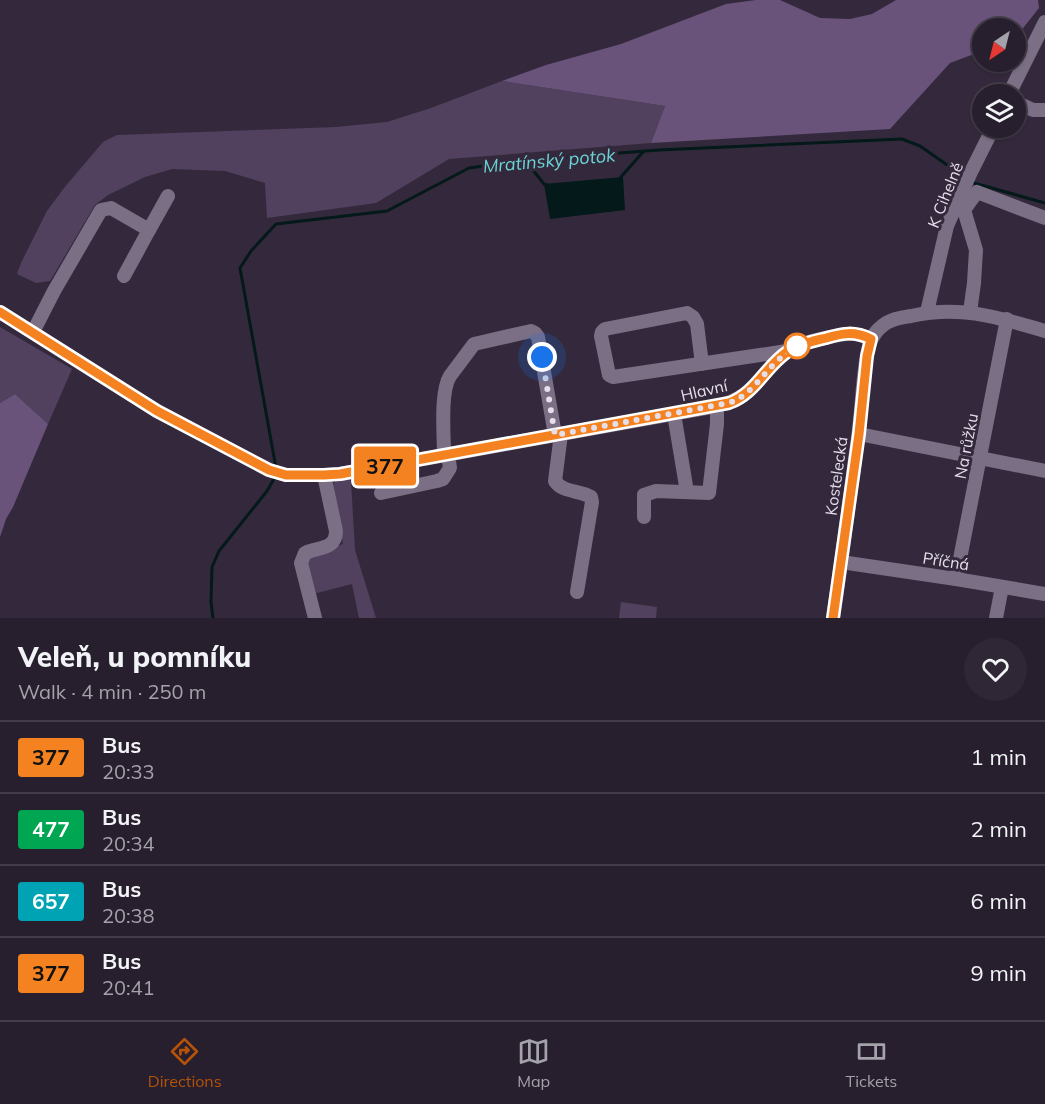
<!DOCTYPE html>
<meta charset="utf-8">
<style>
:root{--surface:#271f2d;--page:#2f2735;--text:#f1f3f6;--muted:#a4a2aa;--line:#433d49;--accent:#b45309}
body{margin:0;font-family:Mulish,sans-serif;background:var(--page);color:var(--text);height:100vh;display:flex;flex-direction:column;font-size:22px;white-space:nowrap}
*{box-sizing:border-box;margin:0}
p{font-size:20px;color:var(--muted)}
.icon{flex:none;width:33px;height:33px;fill:none;stroke:currentColor;stroke-width:2;stroke-linecap:round;stroke-linejoin:round}
.map{position:relative;height:618px;overflow:hidden}
.panel{display:flex;flex-direction:column;background:var(--surface);flex:1}
.panel>*{flex:none}
.badge{padding:0 12px;border-radius:4px;font-size:21px;line-height:39px}
.needle{width:39px;rotate:215deg}
.buttons{position:absolute;left:972px;top:18px;display:grid;gap:12px}
.buttons a{display:grid;place-items:center;width:54px;height:54px;border-radius:50%;background:var(--surface);box-shadow:0 2px 4px #0004,0 0 0 2px var(--line);font-size:30px}
.you{position:absolute;width:30px;height:30px;margin:-15px;border:4px solid #fff;border-radius:50%;background:#1a73e8;box-shadow:0 0 0 9px #1a73e833}
.map>.badge{position:absolute;translate:-50% -50%;box-shadow:0 0 0 3px #fff}
.round{display:grid;place-items:center;flex:none;width:63px;height:63px;border-radius:32px;background:var(--page)}
.overview{display:flex;align-items:center;justify-content:space-between;height:102px;padding:0 18px}
h1{font-size:28px;font-weight:800;line-height:45px}
ul{padding:0;list-style:none}
li{display:flex;align-items:center;gap:18px;height:72px;padding:0 18px;border-top:2px solid var(--line)}
li div{flex:1}
li b{display:block;font-size:22px}
li em{font-style:normal}
li .badge{min-width:66px;font-weight:700;text-align:center}
.tabs{display:flex;justify-content:space-around;align-items:center;height:84px;border-top:2px solid var(--line);background:var(--surface);font-size:16px;color:var(--muted)}
.tabs a{display:grid;justify-items:center;gap:3px}
.tabs .active{color:var(--accent)}
.map>svg:first-child{display:block}
.green{fill:#51415f}
.forest{fill:#69537b}
.water{fill:#041919}
.lines{fill:none;stroke-linecap:round;stroke-linejoin:round}
.stream{stroke:#041919;stroke-width:3}
.minor{stroke:#7b6f85;stroke-width:14}
.line-casing{stroke:#fff;stroke-width:14}
.line{stroke:#f58220;stroke-width:9}
.walk{stroke:#e5dfeb;stroke-width:6;stroke-dasharray:0 10.8}
.stop-dot{fill:#fff;stroke:#f58220;stroke-width:3}
.labels{text-anchor:middle;stroke-width:6;stroke-linejoin:round;paint-order:stroke}
.street-label{font-size:16px;fill:#e5dfeb;stroke:#34293c}
.water-label{font-size:18px;font-style:italic;fill:#6ad3d4;stroke:#34293c}
</style>
<div class="map">
<svg width="1045" height="618" viewBox="0 0 1045 618">
<rect width="100%" height="100%" fill="#34293c"/>
<g class="green">
<polygon points="502,81 665,106 651,143 449,159 376,203 267,218 265,183 225,171 172,169 145,177 108,195 95,205 50,281 36,283 17,274 21,263 47,211 64,188 103,142 117,135 336,127 387,122 431,108"/>
<polygon points="0,327 72,369 48,424 15,394 0,403"/>
<polygon points="338,478 349,478 351,482 355,550 376,618 359,618 352,584 313,594 305,561 309,556 343,544 330,488"/>
<polygon points="621,602 657,607 656,618 619,618"/>
</g>
<g class="forest">
<polygon points="756,0 780,0 820,18 850,19 872,14 896,0 1038,0 1039,8 1016,37 1016,28 982,28 982,51 950,63 890,129 651,143 665,106 502,81 546,65 621,44 726,4"/>
<polygon points="15,394 48,424 13,507 6,519 0,537 0,403"/>
</g>
<polygon class="water" points="623,177 625,210 550,219 544,184"/>
<g class="lines">
<g class="stream">
<polyline points="525,160 544,184 547,185"/>
<polyline points="620,178 643,152"/>
<polyline points="974,183 1045,203"/>
<polyline points="276,468 240,268 251,251 276,224 387,211 469,168 525,160 659,150 902,139 920,146 963,176"/>
<polyline points="213,618 211,602 212,567 219,551 267,491 275,477"/>
</g>
<g class="minor">
<polyline points="1009,94 1045,22"/>
<polyline points="1016,102 1033,110 1045,110"/>
<polyline points="956,205 964,210 977,192 1045,218"/>
<polyline points="964,210 976,250 974,283 970,312"/>
<polyline points="124,276 149,230"/>
<path d="M0,312l157,99 112,59 17,5h38l16,-1 377,-68c39,-9 41,-32 69,-53 12,-10 30,-13 44,-16 16,-4 27,-5 41,2"/>
<polyline points="927,312 947,226 971,172 993,128"/>
<polyline points="33,332 54,291 101,210 111,208 149,230 168,196"/>
<polyline points="702,364 697,324 693,317 687,313 605,329 602,332 601,336 609,375 613,377 787,351"/>
<polyline points="674,414 687,492"/>
<path d="M561,434l-6,47c8,12 25,9 36,16l1,5 -15,90"/>
<polyline points="859,434 1045,471"/>
<path d="M444,455c0,-20 -4,-63 6,-79l24,-32 57,-13 4,2 3,4 17,98"/>
<polyline points="381,493 437,481 443,479 450,468 448,454"/>
<polyline points="644,517 644,495 656,491 709,493 717,424 717,406"/>
<polyline points="841,562 956,579 1045,594"/>
<polyline points="956,579 1007,319"/>
<path d="M315,618l-14,-55 4,-10c13,-6 31,-3 31,-22l-12,-56"/>
<path d="M833,618c9,-60 17,-121 25,-181 4,-27 4,-55 9,-82 2,-11 5,-21 14,-28 8,-8 19,-9 30,-11 50,-11 86,1 134,15"/>
<polyline points="996,618 1002,587"/>
</g>
</g>
<g class="lines">
<g class="line-casing">
<path id="line" d="M0,312l157,99 112,59 17,5h38l16,-1 389,-71c26,-9 36,-36 58,-51 11,-8 27,-11 39,-14 18,-5 28,-7 45,1l-4,17 -8,78 -26,184"/>
</g>
<use href="#line" class="line"/>
<path class="walk" d="M542,357l13,78 174,-32c20,-7 31,-25 46,-40 7,-7 14,-12 22,-17"/>
</g>
<circle class="stop-dot" cx="797" cy="346" r="12"/>
<g class="labels">
<g class="street-label">
<text transform="translate(945 195) rotate(-68)" y="6">K Cihelně</text>
<text transform="translate(704 390) rotate(-13)" y="6">Hlavní</text>
<text transform="translate(966 446) rotate(-79)" y="6">Na růžku</text>
<text transform="translate(836 476) rotate(-82)" y="6">Kostelecká</text>
<text transform="translate(946 561) rotate(9)" y="6">Příčná</text>
</g>
<g class="water-label">
<text transform="translate(549 161) rotate(-5)" y="6">Mratínský potok</text>
</g>
</g>
</svg>
<div class="buttons">
<a><svg class="needle" viewBox="-14 -14 28 28"><path d="M0-13l5 13h-10z" fill="#e53935"/><path d="M0 13l5-13h-10z" fill="#a4a2aa"/></svg></a>
<a><svg class="icon" aria-label="layers" viewBox="0 0 24 24"><path d="M12 4l9 5-9 5-9-5zM3 14l9 5 9-5"/></svg></a>
</div>
<div class="you" style="left:542px;top:357px"></div>
<b class="badge" style="left:385px;top:466px;background:#f58220;color:#111">377</b>
</div>
<section class="panel">
<div class="overview"><div><h1>Veleň, u pomníku</h1><p>Walk · 4 min · 250 m</p></div><a class="round"><svg class="icon" aria-label="heart" viewBox="0 0 24 24"><path d="M12 20l-8-8c-3-5 5-10 8-4 3-6 11-1 8 4z"/></svg></a></div>
<ul>
<li><span class="badge" style="background:#f58220;color:#111">377</span><div><b>Bus</b><p>20:33</p></div><em>1 min</em></li>
<li><span class="badge" style="background:#00a651;color:#fff">477</span><div><b>Bus</b><p>20:34</p></div><em>2 min</em></li>
<li><span class="badge" style="background:#00a3b4;color:#fff">657</span><div><b>Bus</b><p>20:38</p></div><em>6 min</em></li>
<li><span class="badge" style="background:#f58220;color:#111">377</span><div><b>Bus</b><p>20:41</p></div><em>9 min</em></li>
</ul>
</section>
<nav class="tabs">
<a class="active"><svg class="icon" aria-label="directions" viewBox="0 0 24 24"><path d="M12 3l9 9-9 9-9-9zM9 14v-3h6M13 9l2 2-2 2"/></svg>Directions</a>
<a><svg class="icon" aria-label="map" viewBox="0 0 24 24"><path d="M3 6l6-2 6 2 6-2v14l-6 2-6-2-6 2zM9 4v14M15 6v14"/></svg>Map</a>
<a><svg class="icon" aria-label="tickets" viewBox="0 0 24 24"><path d="M3 7h18v10H3zM15 7v10"/></svg>Tickets</a>
</nav>
